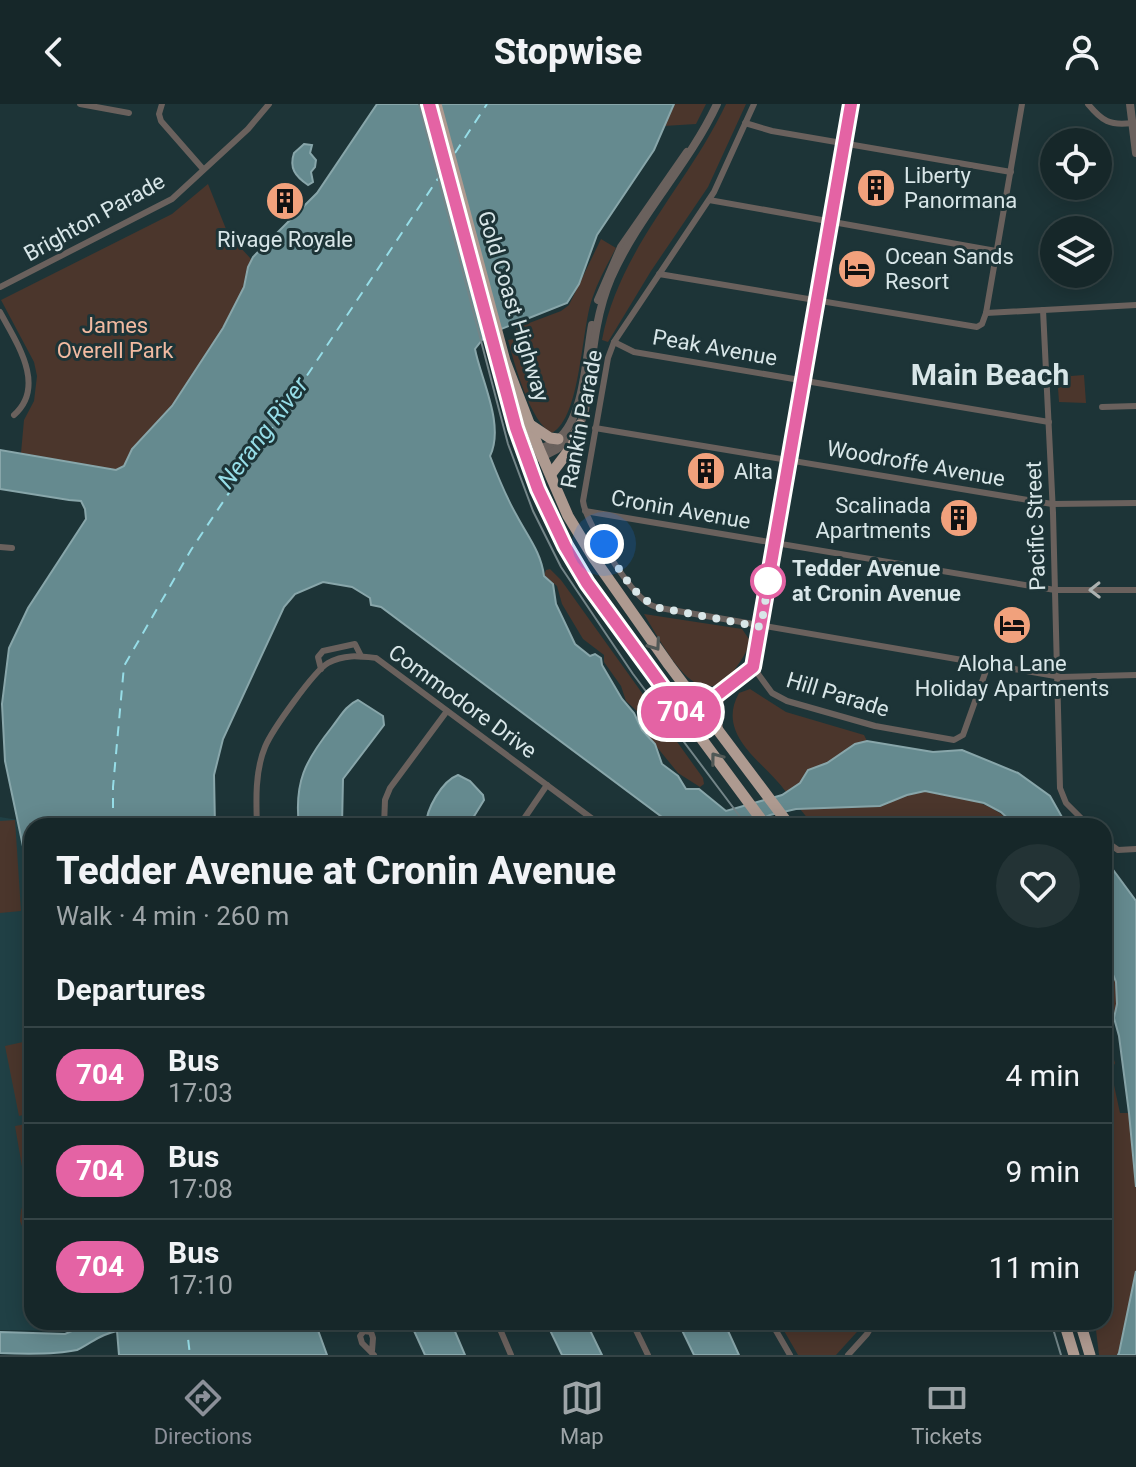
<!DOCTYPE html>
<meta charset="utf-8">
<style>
:root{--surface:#162729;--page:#233335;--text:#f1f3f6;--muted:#9ea5a8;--line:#354446;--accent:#8c9099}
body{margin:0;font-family:Roboto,sans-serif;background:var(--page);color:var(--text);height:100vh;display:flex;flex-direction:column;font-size:30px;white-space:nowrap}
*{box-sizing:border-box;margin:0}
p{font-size:26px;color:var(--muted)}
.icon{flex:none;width:44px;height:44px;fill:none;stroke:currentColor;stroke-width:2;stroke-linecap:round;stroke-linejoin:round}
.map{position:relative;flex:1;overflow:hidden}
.sheet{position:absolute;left:24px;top:714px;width:1088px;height:512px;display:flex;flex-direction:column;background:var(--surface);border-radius:24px;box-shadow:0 4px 20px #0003,0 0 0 2px var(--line)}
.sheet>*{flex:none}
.badge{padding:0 16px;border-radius:26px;font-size:28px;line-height:52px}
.controls{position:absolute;left:1040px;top:24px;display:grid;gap:16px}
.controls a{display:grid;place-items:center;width:72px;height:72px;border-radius:50%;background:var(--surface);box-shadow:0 4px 20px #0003,0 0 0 2px var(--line);font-size:40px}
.you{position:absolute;width:40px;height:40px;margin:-20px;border:6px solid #fff;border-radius:50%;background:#1a73e8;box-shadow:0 0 0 12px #1a73e833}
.map>.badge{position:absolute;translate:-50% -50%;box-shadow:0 0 0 4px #fff}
h2{padding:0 32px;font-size:30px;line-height:72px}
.round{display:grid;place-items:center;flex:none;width:84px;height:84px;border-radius:42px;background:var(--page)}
.summary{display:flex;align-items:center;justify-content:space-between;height:136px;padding:0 32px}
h1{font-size:38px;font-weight:800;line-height:60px}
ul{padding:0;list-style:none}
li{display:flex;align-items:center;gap:24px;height:96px;padding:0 32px;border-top:2px solid var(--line)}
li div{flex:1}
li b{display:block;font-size:30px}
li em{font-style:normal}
li .badge{min-width:88px;font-weight:700;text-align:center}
header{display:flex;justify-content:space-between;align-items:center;height:104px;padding:0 32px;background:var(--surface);font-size:36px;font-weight:800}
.tab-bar{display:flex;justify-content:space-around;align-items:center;height:112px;border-top:2px solid var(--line);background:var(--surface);font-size:22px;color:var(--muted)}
.tab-bar a{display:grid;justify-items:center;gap:4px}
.tab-bar .on{color:var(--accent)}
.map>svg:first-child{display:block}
.built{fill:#204045}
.green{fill:#4b362c}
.water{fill:#658a8f;stroke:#88a6aa;stroke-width:2}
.pier{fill:#1d3437}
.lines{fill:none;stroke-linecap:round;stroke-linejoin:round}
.ferry{stroke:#96dde7;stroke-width:2;stroke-dasharray:10 8;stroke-linecap:butt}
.minor{stroke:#6a615d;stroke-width:6}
.tertiary{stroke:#6a615d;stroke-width:8}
.trunk{stroke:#ae9a90;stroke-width:11}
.tram{stroke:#738588;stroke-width:2}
.oneway{stroke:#acb1b0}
.oneway2{stroke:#505856}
.line-casing{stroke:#fff;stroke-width:18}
.line{stroke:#e463a4;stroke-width:12}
.walk{stroke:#d8e6e8;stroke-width:8;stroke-dasharray:0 14.4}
.stop-dot{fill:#fff;stroke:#e463a4;stroke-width:4}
.labels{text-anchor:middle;stroke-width:6;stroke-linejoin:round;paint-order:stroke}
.poi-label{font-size:22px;fill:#d8e6e8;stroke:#1d3437;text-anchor:start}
.street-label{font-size:22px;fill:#d8e6e8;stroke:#1d3437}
.park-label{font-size:22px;fill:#f1baa1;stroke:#1d3437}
.stop-label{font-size:22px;font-weight:bold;fill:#d8e6e8;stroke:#1d3437;text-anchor:start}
.water-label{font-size:24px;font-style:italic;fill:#96dde7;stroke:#1d3437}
.district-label{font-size:30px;font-weight:bold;fill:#d8e6e8;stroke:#1d3437}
</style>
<header><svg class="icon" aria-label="back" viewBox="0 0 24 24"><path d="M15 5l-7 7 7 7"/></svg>Stopwise<svg class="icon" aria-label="person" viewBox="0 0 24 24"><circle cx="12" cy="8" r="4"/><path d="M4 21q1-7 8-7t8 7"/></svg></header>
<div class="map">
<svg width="1136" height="1251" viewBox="0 0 1136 1251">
<rect width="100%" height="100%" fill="#1d3437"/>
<polygon class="built" points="0,713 18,716 32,785 32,1218 86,1218 65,1227 0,1226"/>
<g class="green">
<polygon points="674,0 706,0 696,20 664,22"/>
<path d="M726,0h20l-38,83 -57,84 -43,71 -6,-2c17,-91 86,-155 124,-236z"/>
<polygon points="208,80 228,130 251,155 244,183 223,224 172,302 132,345 124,362 117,366 21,349 24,316 34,297 37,272 34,258 1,196 172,110"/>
<path d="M601,135l15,9c-9,17 -18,33 -24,51 -11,32 -11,118 -40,134 -21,-9 -38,-70 -44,-93l12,-2 -4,-10 45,-17 8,-6z"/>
<polygon points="1070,269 1071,272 1084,271 1086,299 1059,298 1057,270"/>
<polygon points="550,465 561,476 703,674 704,680 700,683 678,669 648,632 640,610 626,597 621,582 604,558 604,551 583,535 562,500 557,482 544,471 546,466"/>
<path d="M644,510l98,15 9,13c-43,90 -76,24 -107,-28z"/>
<path d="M750,585l36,23 78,23 3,6 -12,3 -28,19 -19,7 -8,13 -14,9c-21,-30 -71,-56 -47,-99z"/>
<path d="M925,687c35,4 65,10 91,35h-202l-14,-17 80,-3 27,-11z"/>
<polygon points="15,716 21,807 0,809 0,717"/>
<polygon points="1104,848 1116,878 1117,900 1109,938 1115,959 1111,967 1120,1009 1129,1009 1136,1083 1136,1167 1118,1251 1099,1251 1095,1218 1104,1218"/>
<polygon points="32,936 32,1009 19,1012 5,942"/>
<polygon points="32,1019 32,1177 28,1138 20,1117 21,1106 27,1092 15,1022"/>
<polygon points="779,1218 866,1218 836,1251 798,1251"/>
</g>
<g class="water">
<path d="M377,0h297l-20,46 -57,85 -18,49 -12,19 -81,32 -11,14c6,31 30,76 15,107 8,21 16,41 27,60 11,21 24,36 27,60l9,8 3,20 19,40 15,12 5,-2 6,4 1,7 20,34 12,14 8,17 13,14 7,20 16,12 8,13h13l27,22 56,-16 18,-12 8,-13 19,-7 28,-19 12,-3 66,11 29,-2 56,23 32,23 17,30h-51l-15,-14 -17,-9 -59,-12 -18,4 -27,11 -84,3 -26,6 -25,11h-71l-293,-219 -10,-2 -1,-7 -18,-11 -29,-5 -28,12 -11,13 -61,132 -9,36 1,51h-183v63l-27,-128 -3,-57 7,-56 19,-40 58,-89 -1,-10 -4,-8 -12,-1 -69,-11v-39l116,20 8,-4 8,-17 40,-43 51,-78 21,-41 4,-20 5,-10 64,-64z"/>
<path d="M304,40l8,1 -2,8 6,7 -1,7 -4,5 2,10 -5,3c-13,-9 -19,-17 -14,-32z"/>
<path d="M358,596l25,16 1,9 -41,54 -1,47h-43c-5,-44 6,-65 33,-99 8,-10 14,-22 26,-27z"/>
<path d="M458,671l12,6 13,14 1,5 -16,26h-42c0,-17 16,-45 32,-51z"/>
<polygon points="1104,759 1111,763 1136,797 1136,1083 1129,1009 1119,932 1114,914 1117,900 1116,878 1104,848"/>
<polygon points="1136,1167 1136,1251 1118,1251 1119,1249"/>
<path d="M93,1218h222l12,33h-208l-2,-24c-19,4 -25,12 -40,19 -23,5 -53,4 -77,3v-21l65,2z"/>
<polygon points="410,1218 451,1218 465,1251 425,1251"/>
<polygon points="546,1218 586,1218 602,1251 562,1251"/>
<polygon points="678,1218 724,1218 739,1251 694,1251"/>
</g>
<polygon class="pier" points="424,0 440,0 501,231 485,237"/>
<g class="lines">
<g class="ferry">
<polyline points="455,49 487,0"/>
<polyline points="113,722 113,683 124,562 191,446 447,61"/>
<polyline points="186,1218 190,1251"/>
</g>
<g class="minor">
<polyline points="80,0 129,9"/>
<polyline points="162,0 159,10 161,17 203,65"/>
<path d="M754,0l-40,88 -100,150 -6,16 -25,143c3,22 46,90 65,102 3,3 8,4 12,5l401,69 75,-2"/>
<path d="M1088,0c14,17 22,22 44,19"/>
<polyline points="745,19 772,27 1011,68"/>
<polyline points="709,96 996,147"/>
<polyline points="659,170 977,223 982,220 986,209 1022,0"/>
<polyline points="0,183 172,95 248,25 269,0"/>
<polyline points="1043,206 1053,409 1060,684 1066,699 1089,722"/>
<path d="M0,208c16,30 47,74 14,103"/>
<polyline points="986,209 1136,201"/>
<polyline points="614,238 634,248 1049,318"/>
<polyline points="1102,303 1136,302"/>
<polyline points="595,324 1052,400 1136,399"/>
<polyline points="585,407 1055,486 1136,486"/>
<polyline points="0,443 12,444"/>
<polyline points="753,563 772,589 787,597 875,622 954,636 963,631 988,561"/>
<polyline points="321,565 318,553 323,547 355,540 361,552"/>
<polyline points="687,580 704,588 722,586"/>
<polyline points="701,605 753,563 851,0"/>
<polyline points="720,624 718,605 724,588"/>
<path d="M257,722c-1,-26 -2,-55 8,-79 7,-17 49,-76 63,-84 16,-9 31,-7 48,-5l226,168"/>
<polyline points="384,722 385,696 390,684 447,607"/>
<polyline points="519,722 547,681"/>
<polyline points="1104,736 1118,746 1136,745"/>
<polyline points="497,1218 511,1251"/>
<polyline points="632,1218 648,1251"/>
<polyline points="771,1218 790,1251"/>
<polyline points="372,1247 373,1234 371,1228 364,1227 360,1232 362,1239 374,1251"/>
<polyline points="848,1251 867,1230 874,1218"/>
</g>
<g class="tertiary">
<polyline points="1130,0 1136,49"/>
<polyline points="598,196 621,143 687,48"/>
<path d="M536,347c7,-4 16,-6 22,-12 26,-21 28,-82 34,-114"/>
<path d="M527,356c29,-5 49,-20 58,-49 7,-44 8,-91 26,-133 27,-62 77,-112 106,-174"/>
</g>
<g class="trunk">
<polyline points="436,0 505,257 539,345 568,412 593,453 669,561 790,722"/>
<polyline points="499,259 521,342 543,397 565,442 602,500 766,722"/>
<polyline points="529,320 550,334 558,335"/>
<polyline points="551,370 573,341 580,321"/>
<polyline points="1064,1218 1074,1251"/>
<polyline points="1080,1218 1090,1251"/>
</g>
<g class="tram">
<polyline points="419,0 508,340 533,407 561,463 633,570 747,722"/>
<polyline points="1051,1218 1061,1251"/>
</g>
</g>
<defs><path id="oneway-chevron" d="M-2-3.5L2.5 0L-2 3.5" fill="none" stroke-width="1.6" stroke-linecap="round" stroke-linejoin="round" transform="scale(2)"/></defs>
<use class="oneway" href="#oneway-chevron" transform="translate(1095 486) rotate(179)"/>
<g class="oneway2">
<use href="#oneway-chevron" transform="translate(655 541) rotate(55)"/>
<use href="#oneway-chevron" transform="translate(716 654) rotate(-127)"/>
</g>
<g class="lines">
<g class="line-casing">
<polyline id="line" points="429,0 516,324 538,385 565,442 587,479 686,615 753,563 851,0"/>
</g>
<use href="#line" class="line"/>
<path class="walk" d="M604,440c15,24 28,53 56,64l101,19 8,-48 -1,2"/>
</g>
<defs>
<g id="building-disc" transform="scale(2)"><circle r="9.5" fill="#f1a17c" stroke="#1d3437"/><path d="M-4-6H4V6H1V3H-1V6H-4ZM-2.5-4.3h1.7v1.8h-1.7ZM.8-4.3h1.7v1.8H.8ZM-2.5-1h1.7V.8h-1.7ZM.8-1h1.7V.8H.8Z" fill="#111"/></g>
<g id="hotel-disc" transform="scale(2)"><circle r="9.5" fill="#f1a17c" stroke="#1d3437"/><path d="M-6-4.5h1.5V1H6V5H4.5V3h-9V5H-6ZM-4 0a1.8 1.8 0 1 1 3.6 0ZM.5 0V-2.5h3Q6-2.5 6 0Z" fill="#111"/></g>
</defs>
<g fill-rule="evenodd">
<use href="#building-disc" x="876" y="84"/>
<use href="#building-disc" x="285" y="97"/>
<use href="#hotel-disc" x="857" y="165"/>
<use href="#building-disc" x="706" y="367"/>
<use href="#building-disc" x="959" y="414"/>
<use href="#hotel-disc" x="1012" y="521"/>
</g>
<circle class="stop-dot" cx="768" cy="477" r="16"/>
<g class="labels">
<g class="poi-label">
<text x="904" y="79">Liberty<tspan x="904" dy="25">Panormana</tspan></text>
<text x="285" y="143" text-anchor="middle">Rivage Royale</text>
<text x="885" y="160">Ocean Sands<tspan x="885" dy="25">Resort</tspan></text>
<text x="734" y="375">Alta</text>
<text x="931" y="409" text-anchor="end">Scalinada<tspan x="931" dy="25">Apartments</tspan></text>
<text x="1012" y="567" text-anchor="middle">Aloha Lane<tspan x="1012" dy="25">Holiday Apartments</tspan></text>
</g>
<g class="street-label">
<text transform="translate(94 113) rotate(-29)" y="8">Brighton Parade</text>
<text transform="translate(514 202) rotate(73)" y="8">Gold Coast Highway</text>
<text transform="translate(715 243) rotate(10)" y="8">Peak Avenue</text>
<text transform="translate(581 315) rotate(-79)" y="8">Rankin Parade</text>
<text transform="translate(916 359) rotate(10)" y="8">Woodroffe Avenue</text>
<text transform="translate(681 405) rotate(10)" y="8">Cronin Avenue</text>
<text transform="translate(1035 422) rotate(-92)" y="8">Pacific Street</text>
<text transform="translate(838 590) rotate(17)" y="8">Hill Parade</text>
<text transform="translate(463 597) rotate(36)" y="8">Commodore Drive</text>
</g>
<g class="park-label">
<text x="115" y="229">James<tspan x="115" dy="25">Overell Park</tspan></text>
</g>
<g class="stop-label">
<text x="792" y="472">Tedder Avenue<tspan x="792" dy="25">at Cronin Avenue</tspan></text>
</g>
<g class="water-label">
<text transform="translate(263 329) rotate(-53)" y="8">Nerang River</text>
</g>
<g class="district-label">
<text x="990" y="281">Main Beach</text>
</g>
</g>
</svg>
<div class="controls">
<a><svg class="icon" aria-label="locate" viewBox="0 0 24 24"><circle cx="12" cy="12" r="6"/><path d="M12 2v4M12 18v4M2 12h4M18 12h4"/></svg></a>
<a><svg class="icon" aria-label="layers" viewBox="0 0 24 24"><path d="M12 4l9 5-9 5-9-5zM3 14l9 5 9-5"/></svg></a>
</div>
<div class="you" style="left:604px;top:440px"></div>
<b class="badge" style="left:681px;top:608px;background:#e463a4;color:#fff">704</b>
<section class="sheet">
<div class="summary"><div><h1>Tedder Avenue at Cronin Avenue</h1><p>Walk · 4 min · 260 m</p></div><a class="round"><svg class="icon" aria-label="heart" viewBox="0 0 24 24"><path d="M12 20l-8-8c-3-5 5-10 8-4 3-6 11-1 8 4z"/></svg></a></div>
<h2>Departures</h2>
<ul>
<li><span class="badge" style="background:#e463a4;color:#fff">704</span><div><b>Bus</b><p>17:03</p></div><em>4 min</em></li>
<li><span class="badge" style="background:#e463a4;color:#fff">704</span><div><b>Bus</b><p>17:08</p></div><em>9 min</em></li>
<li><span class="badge" style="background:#e463a4;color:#fff">704</span><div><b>Bus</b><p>17:10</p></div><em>11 min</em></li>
</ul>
</section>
</div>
<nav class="tab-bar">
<a class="on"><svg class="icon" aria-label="directions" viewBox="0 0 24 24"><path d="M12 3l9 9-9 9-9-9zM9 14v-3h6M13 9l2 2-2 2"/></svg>Directions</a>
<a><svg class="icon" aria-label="map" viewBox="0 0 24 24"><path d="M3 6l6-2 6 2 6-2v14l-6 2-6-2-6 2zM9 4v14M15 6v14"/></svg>Map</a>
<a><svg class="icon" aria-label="tickets" viewBox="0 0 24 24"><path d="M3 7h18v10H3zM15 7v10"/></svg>Tickets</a>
</nav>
